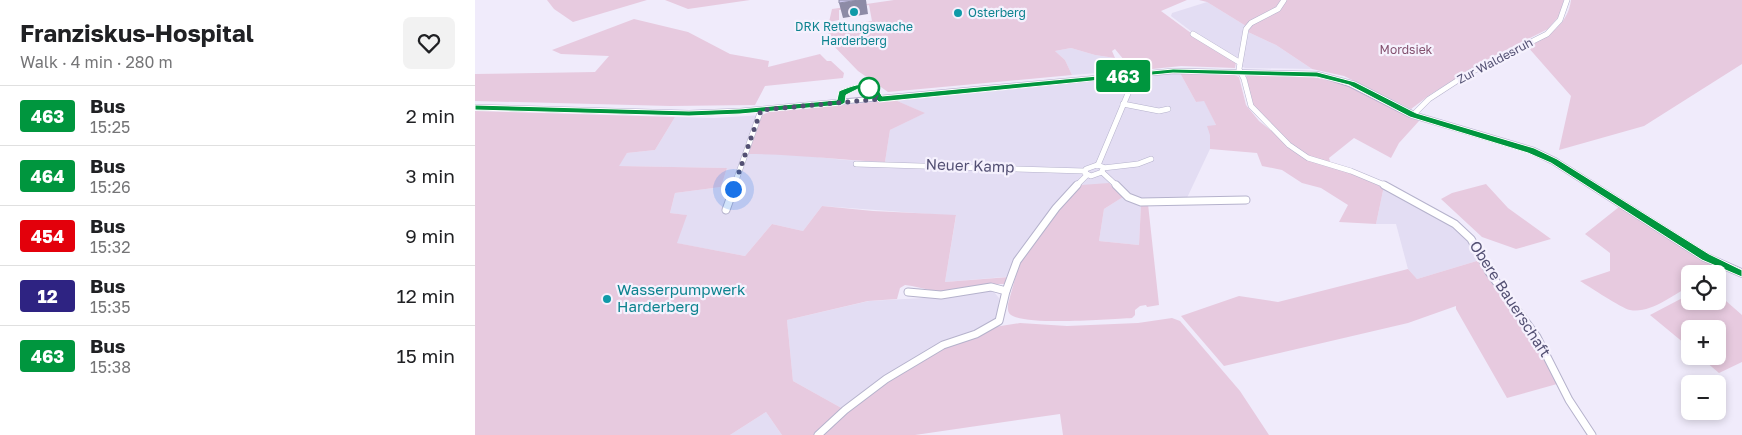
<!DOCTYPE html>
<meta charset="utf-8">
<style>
:root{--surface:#fff;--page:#f2f2f2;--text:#202124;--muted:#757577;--line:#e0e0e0}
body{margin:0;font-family:"Golos Text",sans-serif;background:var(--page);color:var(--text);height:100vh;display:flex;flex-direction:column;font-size:19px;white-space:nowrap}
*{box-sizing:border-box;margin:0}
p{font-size:16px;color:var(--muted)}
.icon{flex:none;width:28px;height:28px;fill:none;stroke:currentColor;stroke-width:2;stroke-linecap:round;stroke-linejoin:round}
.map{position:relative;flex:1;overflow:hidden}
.panel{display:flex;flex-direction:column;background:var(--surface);width:475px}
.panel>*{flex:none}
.badge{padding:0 10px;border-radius:4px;font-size:18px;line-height:32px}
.controls{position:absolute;left:1206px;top:265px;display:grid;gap:10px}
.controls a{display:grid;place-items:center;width:45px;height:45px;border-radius:8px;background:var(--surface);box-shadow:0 2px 8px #0003;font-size:25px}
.you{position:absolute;width:25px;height:25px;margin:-12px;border:4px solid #fff;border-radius:50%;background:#1a73e8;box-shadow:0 0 0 8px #1a73e833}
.map>.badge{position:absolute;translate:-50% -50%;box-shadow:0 0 0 2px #fff}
.round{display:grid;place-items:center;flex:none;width:52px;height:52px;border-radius:8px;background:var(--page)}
.summary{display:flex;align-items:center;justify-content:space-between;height:85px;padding:0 20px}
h1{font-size:24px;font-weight:700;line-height:38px}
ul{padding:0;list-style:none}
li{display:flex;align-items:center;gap:15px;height:60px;padding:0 20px;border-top:1px solid var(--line)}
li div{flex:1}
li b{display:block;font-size:19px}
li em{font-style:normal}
li .badge{min-width:55px;font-weight:700;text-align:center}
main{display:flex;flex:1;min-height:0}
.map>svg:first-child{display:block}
.residential{fill:#e3ddf3}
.green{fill:#e7cadf}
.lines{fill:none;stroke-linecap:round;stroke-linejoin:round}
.street-far1-casing{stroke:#b5b2cc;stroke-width:6}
.street-casing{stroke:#b5b2cc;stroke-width:9}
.secondary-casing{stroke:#b5b0ce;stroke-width:2}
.street-far1{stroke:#fff;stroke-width:5}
.street{stroke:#fff;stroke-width:7}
.secondary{fill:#fff;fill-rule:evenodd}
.shaded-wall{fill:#8d8ba6}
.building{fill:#cac6ed;stroke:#8d8ba6}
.line{fill:#00963e;stroke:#fff}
.walk{stroke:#535073;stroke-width:5;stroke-dasharray:0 9}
.culture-dot{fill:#0f9aa8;stroke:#f5f1fd;stroke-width:2}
.stop-dot{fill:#fff;stroke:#00963e;stroke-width:2.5}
.labels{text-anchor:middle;stroke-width:4.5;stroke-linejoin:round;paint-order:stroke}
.far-culture-label{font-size:12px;fill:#0d838f;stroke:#f5f1fd;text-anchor:start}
.far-park-label{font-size:12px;fill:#83506e;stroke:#f5f1fd}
.far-street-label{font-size:12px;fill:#535073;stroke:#f5f1fd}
.street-label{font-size:15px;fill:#535073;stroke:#f5f1fd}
.culture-label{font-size:15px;fill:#0d838f;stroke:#f5f1fd;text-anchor:start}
</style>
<main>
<section class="panel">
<div class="summary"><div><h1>Franziskus-Hospital</h1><p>Walk · 4 min · 280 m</p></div><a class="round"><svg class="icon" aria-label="heart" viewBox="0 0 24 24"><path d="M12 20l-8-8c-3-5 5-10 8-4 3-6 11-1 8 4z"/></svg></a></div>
<ul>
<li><span class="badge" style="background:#00963e;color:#fff">463</span><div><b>Bus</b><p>15:25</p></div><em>2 min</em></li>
<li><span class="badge" style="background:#00963e;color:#fff">464</span><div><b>Bus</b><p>15:26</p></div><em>3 min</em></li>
<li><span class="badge" style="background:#e3000b;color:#fff">454</span><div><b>Bus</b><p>15:32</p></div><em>9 min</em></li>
<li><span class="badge" style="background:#2e2382;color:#fff">12</span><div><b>Bus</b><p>15:35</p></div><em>12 min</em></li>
<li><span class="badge" style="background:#00963e;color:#fff">463</span><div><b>Bus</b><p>15:38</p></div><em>15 min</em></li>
</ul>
</section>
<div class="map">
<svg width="1267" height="435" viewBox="0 0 1267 435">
<rect width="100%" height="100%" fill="#f0ebfb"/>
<g class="residential">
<polygon points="732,2 771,26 763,59 721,35 696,16 697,13"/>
<polygon points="773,32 801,45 837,69 770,68 766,66"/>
<polygon points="596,48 620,55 640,58 649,71 597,75 590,60 580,51"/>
<polygon points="705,73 721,102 729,100 741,125 735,135 735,149 711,200 666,204 664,245 624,241 629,209 648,197 634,183 545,261 541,276 470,282 481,216 347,206 328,231 297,224 270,256 201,243 211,215 195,213 200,193 246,187 252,168 143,166 152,153 180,150 200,117 239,118 287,115 273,154 314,154 370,160 410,162 415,130 449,113 420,100 647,78 652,79 654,82 651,91 657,93 664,76"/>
<polygon points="909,186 978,225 994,240 1005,260 942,279 933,269 921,224 901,224"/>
<polygon points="510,289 517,290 524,298 523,314 521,320 370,410 318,381 312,320 394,301 466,297"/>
<polygon points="291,412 307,435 255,435"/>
</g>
<g class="green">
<polygon points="72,0 172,0 98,22 79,9"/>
<polygon points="190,0 275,0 213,9"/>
<polygon points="419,0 712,0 686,11 739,50 761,62 760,68 706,66 658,71 640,49 637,51 640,58 620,55 596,48 580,51 590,60 597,75 413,92 383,71 355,42 352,28 397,21 394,5 364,10 364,20 354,22 357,9"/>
<polygon points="724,0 1089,0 1085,15 1073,29 1015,58 956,94 936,109 869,76 837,69 801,45 773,32 777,25 771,26 732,2"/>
<path d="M1096,0h171v64l-98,62 -85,24 12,-54 -44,-50c21,-10 41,-21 44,-46z"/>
<polygon points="159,19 213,32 255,54 294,61 293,67 345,54 352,61 356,61 369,73 368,78 290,86 280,105 195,106 0,101 0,74 120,72 134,56 86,54 77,50"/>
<polygon points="705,73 757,74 764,77 771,105 784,121 808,140 776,106 771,74 834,76 871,84 944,121 924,143 916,158 879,138 854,158 856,165 909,186 901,224 864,222 873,205 846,188 827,183 807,170 787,166 782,153 735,149 735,135 732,126 741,125 729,101 721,102"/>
<path d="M420,100l30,13 -35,17 -5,32c-46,-2 -91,-8 -137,-8l14,-39 7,-3z"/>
<polygon points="0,111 200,117 180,150 152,153 144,166 252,168 246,187 200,193 195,213 212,215 202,243 270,256 297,224 328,231 347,206 398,211 481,215 470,282 534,277 531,284 511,284 464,292 437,286 430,285 425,288 422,299 393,301 312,320 318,381 370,410 468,345 513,328 545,323 592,326 663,323 697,318 705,321 765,391 794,435 588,435 585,414 440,435 307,435 291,412 255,435 0,435"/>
<path d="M634,183l14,14 -19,12 -5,32 40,4 2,-41h7l11,101 -12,2 -1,-2 -6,1 -5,4v5l-3,3c-22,1 -105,8 -121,-3 -4,-3 -3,-7 -3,-11l12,-43 38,-52 23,-24z"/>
<polygon points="1011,184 1033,208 1076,239 1041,249 1007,237 966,199 977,193"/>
<path d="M1144,207l87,53 9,7 1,4 -5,3h-21v12c-17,9 -40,28 -60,24 -9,-2 -40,-23 -50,-29l30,-10v-18l-25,-19z"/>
<polygon points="1005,260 1061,341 1082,384 1032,398 981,309 981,306 933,323 749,366 706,316 764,296 803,302 933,269 942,279"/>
<polygon points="1215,294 1215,301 1242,301 1243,294 1267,315 1267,362 1244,373 1224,356 1242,356 1242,329 1215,329 1215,348 1175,315"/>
</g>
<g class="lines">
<g class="street-far1-casing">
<g id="street-far1">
<polyline points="809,0 803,9 776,23 771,29 764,69 769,79 776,106 814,145 833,158 876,171 912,186"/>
<polyline points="718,34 764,62"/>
<polyline points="648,104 684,111 693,109"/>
<polyline points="938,115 954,99 994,73 1072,34 1085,20 1092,0"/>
<polyline points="381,164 609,171"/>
<polygon points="622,165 628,167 627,172 616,176 610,173 611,169"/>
<polyline points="623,165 657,84 657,75"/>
<polyline points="628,168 663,164 676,159"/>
<polyline points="627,172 642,186"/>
<polyline points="259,186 286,110"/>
<polyline points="601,186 612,175"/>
</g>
</g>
<g class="street-casing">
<g id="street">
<polyline points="641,185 653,197 666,202 771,200"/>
<polyline points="909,185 980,224 996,239 1014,272 1062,337 1094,400 1117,435"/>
<polyline points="251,210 260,185"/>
<polyline points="433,292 466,295 516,287 531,291"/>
<polyline points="343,435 370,410 411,379 468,345 501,334 524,321 531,291 542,261 581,208 602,185"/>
</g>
</g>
<g class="secondary-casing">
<polygon id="secondary" points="699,69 842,72 880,82 941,113 1059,148 1082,159 1233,254 1267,269 1267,277 1227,260 1076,163 1053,152 935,117 874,86 842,76 699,73 265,113 214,115 0,109 0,105 214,111 265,109"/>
</g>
<use href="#street-far1" class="street-far1"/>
<use href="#street" class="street"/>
<use href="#secondary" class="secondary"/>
</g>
<polygon class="shaded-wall" points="384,0 391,0 393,14 368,18 364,3"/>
<polygon class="building" points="364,0 384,0 364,3"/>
<path class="line" d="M698,69l144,3 38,10 61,31 118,35 23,11 152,95 33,16v7l-40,-17 -151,-97 -23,-10 -118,-36 -61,-32 -32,-8 -144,-4 -294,29 -14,-13h-7l-12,6 -1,8 -4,2 -101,9 -51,2 -214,-6v-5l214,6 51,-2 97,-9 2,-9c15,-6 34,-14 43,5z"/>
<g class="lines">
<polyline class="walk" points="258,189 286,110 404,99 394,88"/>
</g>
<g class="culture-dot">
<circle cx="379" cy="12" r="5"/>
<circle cx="483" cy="13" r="5"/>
<circle cx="132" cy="299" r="5"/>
</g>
<circle class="stop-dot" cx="394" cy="88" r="10"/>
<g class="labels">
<g class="far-culture-label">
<text x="493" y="17">Osterberg</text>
<text x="379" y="31" text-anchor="middle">DRK Rettungswache<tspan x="379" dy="14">Harderberg</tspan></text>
</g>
<g class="far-park-label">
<text x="931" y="54">Mordsiek</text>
</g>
<g class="far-street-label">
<text transform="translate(1020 61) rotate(-28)" y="4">Zur Waldesruh</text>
</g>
<g class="street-label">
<text transform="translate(495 166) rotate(2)" y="5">Neuer Kamp</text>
<text transform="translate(1035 299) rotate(57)" y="5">Obere Bauerschaft</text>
</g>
<g class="culture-label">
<text x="142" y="295">Wasserpumpwerk<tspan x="142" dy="17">Harderberg</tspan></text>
</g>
</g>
</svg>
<div class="controls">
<a><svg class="icon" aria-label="locate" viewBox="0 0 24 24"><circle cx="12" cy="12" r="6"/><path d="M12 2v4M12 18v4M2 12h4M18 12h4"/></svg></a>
<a>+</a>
<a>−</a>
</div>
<div class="you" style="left:258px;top:189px"></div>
<b class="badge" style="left:648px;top:76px;background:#00963e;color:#fff">463</b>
</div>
</main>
